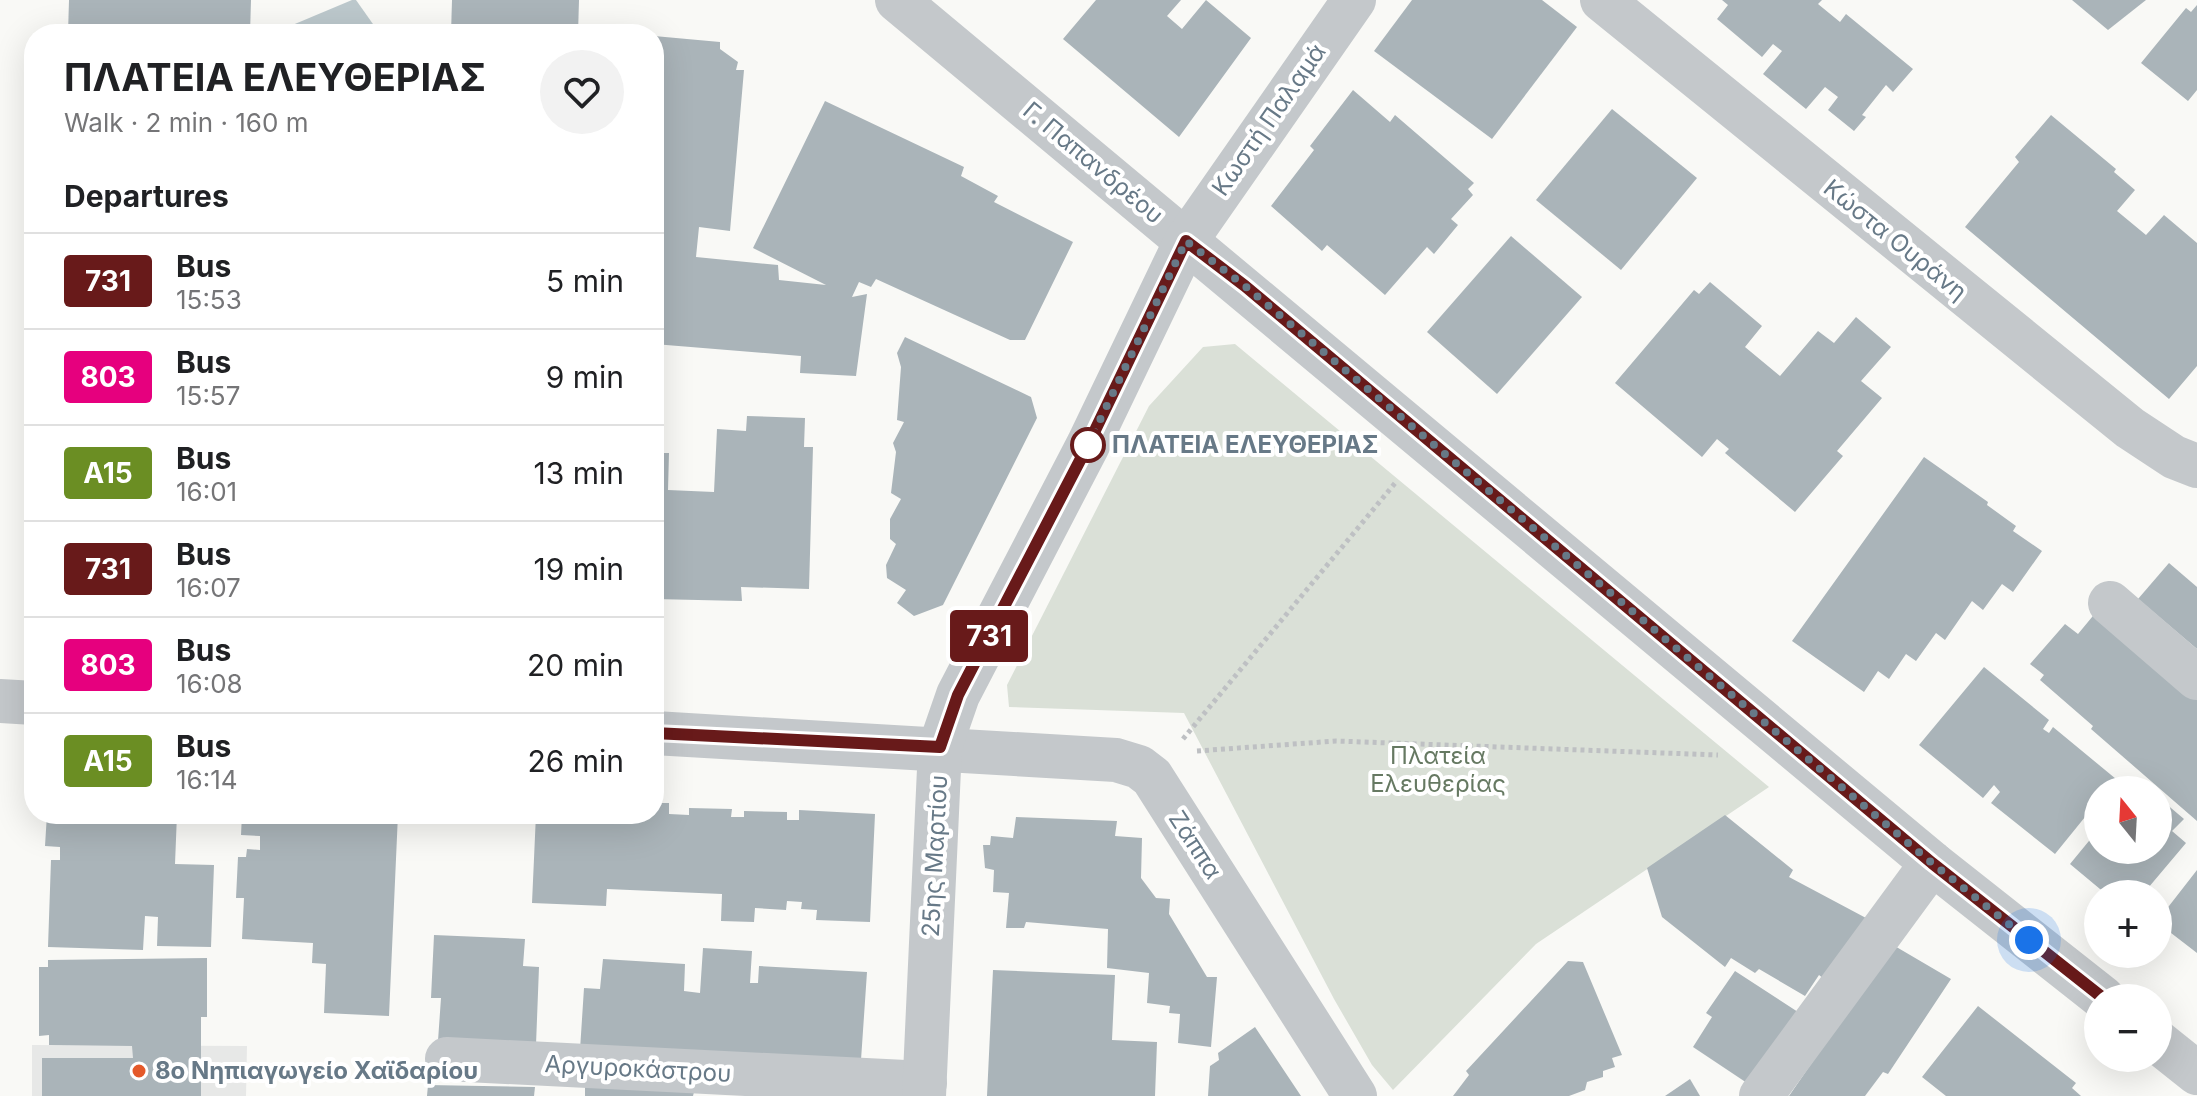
<!DOCTYPE html>
<meta charset="utf-8">
<style>
:root{--surface:#fff;--page:#f2f2f2;--text:#202124;--muted:#757577;--line:#e0e0e0}
body{margin:0;font-family:Inter,sans-serif;background:var(--page);color:var(--text);height:100vh;display:flex;flex-direction:column;font-size:30px;white-space:nowrap}
*{box-sizing:border-box;margin:0}
p{font-size:26px;color:var(--muted)}
.icon{flex:none;width:44px;height:44px;fill:none;stroke:currentColor;stroke-width:2;stroke-linecap:round;stroke-linejoin:round}
.map{position:relative;flex:1;overflow:hidden}
.details{position:absolute;left:24px;top:24px;width:640px;height:800px;display:flex;flex-direction:column;background:var(--surface);border-radius:32px;box-shadow:0 8px 32px #0002}
.details>*{flex:none}
.badge{padding:0 16px;border-radius:6px;font-size:28px;line-height:52px}
.needle{width:52px;rotate:342deg}
.tools{position:absolute;left:2084px;top:776px;display:grid;gap:16px}
.tools a{display:grid;place-items:center;width:88px;height:88px;border-radius:50%;background:var(--surface);box-shadow:0 8px 32px #0002;font-size:40px}
.you{position:absolute;width:40px;height:40px;margin:-20px;border:6px solid #fff;border-radius:50%;background:#1a73e8;box-shadow:0 0 0 12px #1a73e833}
.map>.badge{position:absolute;translate:-50% -50%;box-shadow:0 0 0 4px #fff}
h2{padding:0 40px;font-size:30px;line-height:72px}
.round{display:grid;place-items:center;flex:none;width:84px;height:84px;border-radius:42px;background:var(--page)}
.summary{display:flex;align-items:center;justify-content:space-between;height:136px;padding:0 40px}
h1{font-size:38px;font-weight:700;line-height:60px}
ul{padding:0;list-style:none}
li{display:flex;align-items:center;gap:24px;height:96px;padding:0 40px;border-top:2px solid var(--line)}
li div{flex:1}
li b{display:block;font-size:30px}
li em{font-style:normal}
li .badge{min-width:88px;font-weight:700;text-align:center}
.map>svg:first-child{display:block}
.built{fill:#e7e8e7}
.green{fill:#dae0d7}
.water{fill:#bcc8cc}
.building{fill:#aab4b9}
.lines{fill:none;stroke-linecap:round;stroke-linejoin:round}
.path{stroke:#bec0c3;stroke-width:5;stroke-dasharray:4 4;stroke-linecap:butt}
.minor{stroke:#c4c8cb;stroke-width:44}
.line-casing{stroke:#fff;stroke-width:18}
.line{stroke:#681a1a;stroke-width:12}
.walk{stroke:#677987;stroke-width:8;stroke-dasharray:0 14.4}
.stop-dot{fill:#fff;stroke:#681a1a;stroke-width:4}
.poi-dot{fill:#e4592a;stroke:#fff;stroke-width:3}
.labels{text-anchor:middle;stroke-width:8;stroke-linejoin:round;paint-order:stroke}
.street-label{font-size:24px;fill:#677987;stroke:#fff}
.stop-label{font-size:24px;font-weight:bold;fill:#677987;stroke:#fff;text-anchor:start}
.park-label{font-size:24px;fill:#667962;stroke:#fff}
.poi-label{font-size:24px;font-weight:bold;fill:#677987;stroke:#fff;text-anchor:start}
</style>
<div class="map">
<svg width="2197" height="1096" viewBox="0 0 2197 1096">
<rect width="100%" height="100%" fill="#f9f9f6"/>
<polygon class="built" points="32,1045 247,1046 246,1096 32,1096"/>
<polygon class="green" points="1235,344 1769,787 1536,944 1393,1090 1372,1065 1334,999 1184,713 1009,707 1007,685 1149,406 1203,347"/>
<polygon class="water" points="352,0 356,0 380,34 271,34"/>
<g class="building">
<polygon points="69,0 251,0 250,34 68,34"/>
<polygon points="452,0 579,0 578,34 451,34"/>
<polygon points="1096,0 1181,0 1167,16 1182,29 1206,0 1251,38 1179,137 1063,39"/>
<polygon points="1412,0 1542,0 1577,27 1492,139 1374,51"/>
<polygon points="1722,0 1822,0 1818,4 1840,22 1846,14 1913,69 1893,92 1886,85 1862,115 1866,117 1854,131 1828,110 1838,97 1825,87 1806,109 1763,74 1782,51 1773,44 1762,57 1717,19 1728,5"/>
<polygon points="2072,0 2146,0 2108,30"/>
<polygon points="2197,5 2197,90 2188,101 2141,63 2186,8 2191,12"/>
<polygon points="654,36 720,42 720,49 738,62 736,70 744,70 730,231 699,227 696,257 778,265 779,280 826,285 753,248 825,101 964,167 961,176 998,196 994,202 1073,242 1025,340 1010,340 876,279 871,287 859,282 852,297 867,294 856,376 800,373 801,356 654,344"/>
<polygon points="1353,90 1390,122 1395,115 1474,183 1468,189 1473,195 1451,219 1458,225 1434,254 1427,247 1385,295 1327,245 1322,251 1271,206 1314,150 1310,146"/>
<polygon points="1612,109 1697,178 1621,270 1536,200"/>
<polygon points="2051,115 2116,169 2114,172 2135,190 2117,211 2146,235 2164,215 2197,243 2197,366 2169,399 1965,227 2019,162 2015,157"/>
<polygon points="1511,236 1582,297 1497,394 1427,332"/>
<polygon points="1710,282 1762,326 1745,347 1780,376 1818,331 1834,343 1856,317 1891,347 1861,381 1882,398 1837,451 1843,456 1795,512 1725,453 1729,449 1717,439 1702,457 1615,383 1694,290 1699,294"/>
<polygon points="905,337 1031,397 1037,418 943,605 914,616 897,603 906,590 887,578 886,565 896,544 890,539 890,519 901,499 891,493 896,452 893,443 904,422 897,420 901,367 897,353"/>
<polygon points="747,416 805,418 804,447 813,447 809,589 741,587 742,601 654,599 654,453 669,453 668,490 714,492 717,429 746,431"/>
<polygon points="1924,457 1988,502 1987,505 2016,526 2013,531 2042,551 2013,592 2002,584 1983,610 1972,601 1945,640 1936,633 1916,661 1906,654 1889,679 1878,671 1864,692 1792,641"/>
<polygon points="2169,563 2197,587 2197,649 2138,599"/>
<polygon points="2097,611 2197,690 2197,821 2091,729 2093,726 2040,680 2044,675 2030,664 2065,624 2078,634"/>
<polygon points="1984,667 2049,720 2043,729 2049,733 2053,727 2116,779 2107,790 2098,790 2098,801 2055,854 1991,803 2000,792 1994,785 1983,798 1919,745"/>
<polygon points="2158,797 2184,819 2172,831 2186,843 2143,894 2106,894 2070,864 2098,830 2098,850 2158,850"/>
<polygon points="654,803 669,803 669,814 689,815 689,808 732,809 731,817 744,817 744,811 787,812 787,820 799,820 799,810 875,814 870,922 816,920 817,910 801,909 802,902 787,901 786,910 755,908 754,922 721,921 722,894 607,889 606,906 532,903 536,814 654,814"/>
<polygon points="47,814 177,814 175,864 214,865 211,947 157,946 158,917 145,916 143,950 48,947 51,860 60,860 60,847 45,846"/>
<polygon points="242,814 398,814 389,1016 324,1013 326,964 312,963 313,943 242,939 244,898 236,898 238,857 246,857 247,849 260,850 260,836 241,835"/>
<polygon points="1725,815 1793,870 1789,877 1866,918 1824,979 1819,975 1805,996 1759,969 1755,973 1731,958 1725,967 1662,917 1647,868"/>
<polygon points="1016,817 1117,821 1115,836 1142,838 1141,878 1156,898 1170,899 1169,914 1207,977 1217,977 1211,1047 1178,1043 1180,1014 1169,1013 1170,1006 1147,1003 1149,973 1107,968 1108,929 1026,922 1024,928 1006,928 1009,893 993,892 994,870 985,868 983,845 990,845 991,836 1013,838"/>
<polygon points="2197,870 2197,953 2162,926 2167,920 2162,915"/>
<polygon points="434,935 525,939 523,966 539,967 536,1045 438,1041 441,998 431,998"/>
<polygon points="1893,945 1951,979 1888,1074 1883,1072 1865,1096 1789,1096"/>
<polygon points="703,948 752,951 750,983 758,983 759,966 867,972 861,1060 580,1050 584,988 600,989 603,959 685,964 684,991 700,993"/>
<polygon points="207,958 207,1017 201,1017 201,1096 42,1096 42,1058 133,1058 132,1046 49,1045 49,1035 39,1036 39,967 48,967 48,960"/>
<polygon points="1568,961 1583,962 1622,1055 1612,1058 1615,1067 1603,1071 1603,1077 1587,1082 1585,1090 1569,1096 1453,1096 1469,1075 1466,1071"/>
<polygon points="993,970 1115,975 1112,1040 1157,1042 1155,1096 987,1096"/>
<polygon points="1735,971 1798,1012 1750,1085 1693,1047 1712,1017 1706,1013"/>
<polygon points="1978,1006 2076,1083 2072,1088 2081,1096 1946,1096 1922,1077"/>
<polygon points="1255,1027 1301,1096 1208,1096 1210,1066 1219,1060 1218,1053"/>
<polygon points="1690,1079 1700,1096 1665,1096"/>
<polygon points="585,1084 694,1092 693,1096 585,1096"/>
<polygon points="428,1085 535,1087 534,1096 427,1096"/>
</g>
<g class="lines">
<g class="path">
<polyline points="1183,739 1396,482"/>
<polyline points="1197,751 1336,741 1718,755"/>
</g>
<g class="minor">
<polyline points="897,0 1932,863 2103,998"/>
<polyline points="1602,0 2130,428 2174,457 2197,466"/>
<polyline points="2110,603 2197,678"/>
<polyline points="0,701 34,703"/>
<polyline points="654,733 1116,760 1139,767 1152,777 1355,1096"/>
<polyline points="2158,1042 2197,1073"/>
<polyline points="447,1059 925,1083"/>
<polyline points="924,1096 940,747 958,695 1088,445 1186,241 1354,0"/>
<polyline points="1761,1096 1932,863"/>
</g>
</g>
<g class="lines">
<g class="line-casing">
<polyline id="line" points="654,733 940,747 958,695 1088,445 1186,241 1245,286 1932,863 2103,998"/>
</g>
<use href="#line" class="line"/>
<polyline class="walk" points="1088,445 1186,241 1245,286 1932,863 2029,940"/>
</g>
<circle class="stop-dot" cx="1088" cy="445" r="16"/>
<circle class="poi-dot" cx="139" cy="1071" r="8"/>
<g class="labels">
<g class="street-label">
<text transform="translate(1269 120) rotate(-55)" y="8">Κωστή Παλαμά</text>
<text transform="translate(1093 163) rotate(40)" y="8">Γ. Παπανδρέου</text>
<text transform="translate(1895 240) rotate(39)" y="8">Κώστα Ουράνη</text>
<text transform="translate(1195 845) rotate(57)" y="8">Ζάππα</text>
<text transform="translate(935 856) rotate(-87)" y="8">25ης Μαρτίου</text>
<text transform="translate(638 1069) rotate(3)" y="8">Αργυροκάστρου</text>
</g>
<g class="stop-label">
<text x="1112" y="453">ΠΛΑΤΕΙΑ ΕΛΕΥΘΕΡΙΑΣ</text>
</g>
<g class="park-label">
<text x="1438" y="764">Πλατεία<tspan x="1438" dy="28">Ελευθερίας</tspan></text>
</g>
<g class="poi-label">
<text x="155" y="1079">8ο Νηπιαγωγείο Χαϊδαρίου</text>
</g>
</g>
</svg>
<div class="tools">
<a><svg class="needle" viewBox="-14 -14 28 28"><path d="M0-13l5 13h-10z" fill="#e53935"/><path d="M0 13l5-13h-10z" fill="#757577"/></svg></a>
<a>+</a>
<a>−</a>
</div>
<div class="you" style="left:2029px;top:940px"></div>
<b class="badge" style="left:989px;top:636px;background:#681a1a;color:#fff">731</b>
<section class="details">
<div class="summary"><div><h1>ΠΛΑΤΕΙΑ ΕΛΕΥΘΕΡΙΑΣ</h1><p>Walk · 2 min · 160 m</p></div><a class="round"><svg class="icon" aria-label="heart" viewBox="0 0 24 24"><path d="M12 20l-8-8c-3-5 5-10 8-4 3-6 11-1 8 4z"/></svg></a></div>
<h2>Departures</h2>
<ul>
<li><span class="badge" style="background:#681a1a;color:#fff">731</span><div><b>Bus</b><p>15:53</p></div><em>5 min</em></li>
<li><span class="badge" style="background:#e6007e;color:#fff">803</span><div><b>Bus</b><p>15:57</p></div><em>9 min</em></li>
<li><span class="badge" style="background:#6b8e23;color:#fff">Α15</span><div><b>Bus</b><p>16:01</p></div><em>13 min</em></li>
<li><span class="badge" style="background:#681a1a;color:#fff">731</span><div><b>Bus</b><p>16:07</p></div><em>19 min</em></li>
<li><span class="badge" style="background:#e6007e;color:#fff">803</span><div><b>Bus</b><p>16:08</p></div><em>20 min</em></li>
<li><span class="badge" style="background:#6b8e23;color:#fff">Α15</span><div><b>Bus</b><p>16:14</p></div><em>26 min</em></li>
</ul>
</section>
</div>
